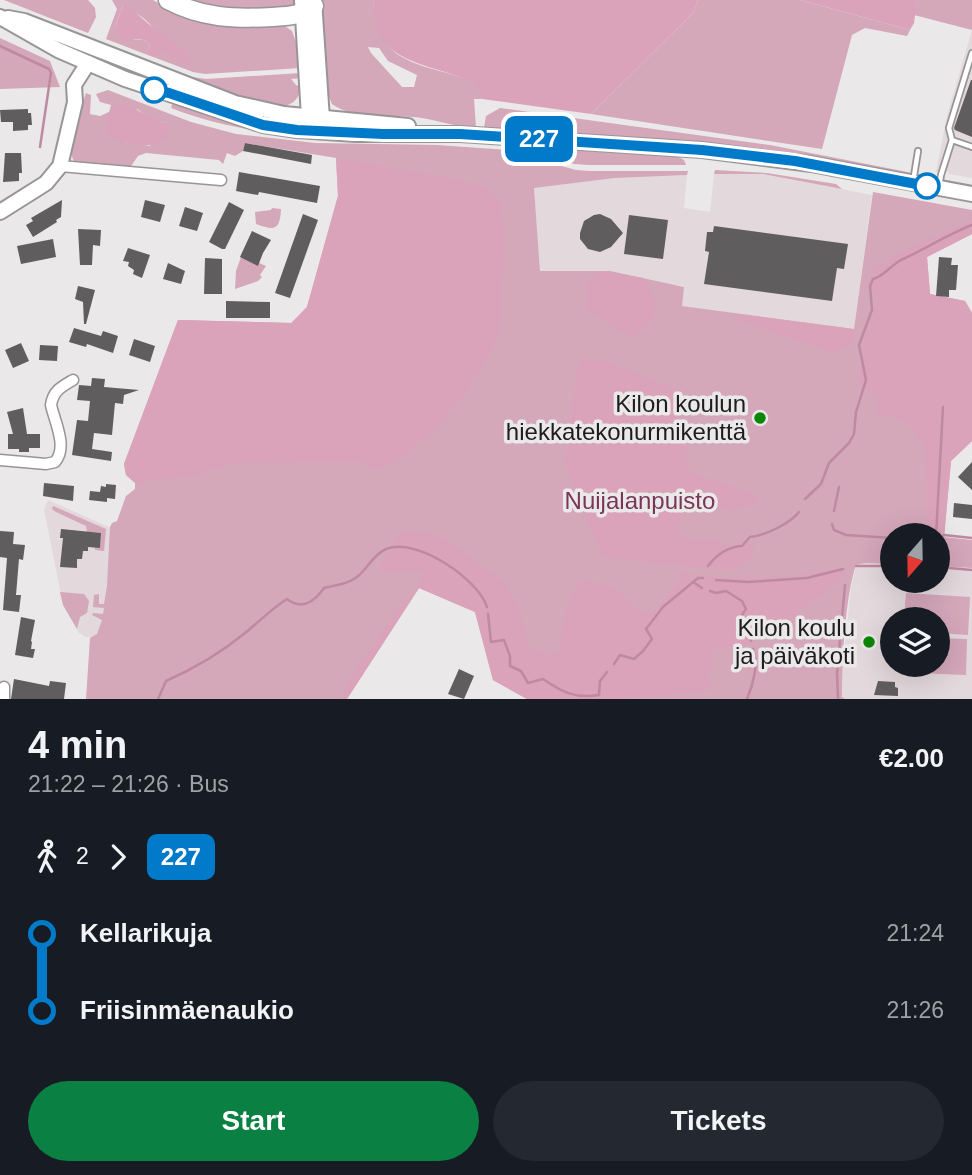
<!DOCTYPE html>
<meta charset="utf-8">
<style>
:root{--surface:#171b24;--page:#242831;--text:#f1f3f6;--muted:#9ea1a6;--accent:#0b8043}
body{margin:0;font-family:Arial,sans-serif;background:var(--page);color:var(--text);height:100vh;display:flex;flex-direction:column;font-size:26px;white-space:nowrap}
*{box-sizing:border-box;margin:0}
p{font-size:23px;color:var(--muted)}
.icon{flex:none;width:38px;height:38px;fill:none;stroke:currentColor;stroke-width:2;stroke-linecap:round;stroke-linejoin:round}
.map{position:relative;height:699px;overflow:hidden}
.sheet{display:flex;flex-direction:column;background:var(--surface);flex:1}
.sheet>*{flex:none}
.badge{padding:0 14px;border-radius:10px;font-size:24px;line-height:46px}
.needle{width:46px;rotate:200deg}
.controls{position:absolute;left:880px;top:523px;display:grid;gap:14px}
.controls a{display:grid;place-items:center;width:70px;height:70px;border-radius:50%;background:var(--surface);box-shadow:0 7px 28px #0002;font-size:35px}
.map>.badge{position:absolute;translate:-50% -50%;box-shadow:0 0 0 4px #fff}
.legs{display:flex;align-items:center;gap:10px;height:77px;padding:0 28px;font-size:23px}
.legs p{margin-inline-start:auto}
.headline{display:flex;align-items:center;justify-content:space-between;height:119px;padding:0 28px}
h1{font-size:38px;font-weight:800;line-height:52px}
.primary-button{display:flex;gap:14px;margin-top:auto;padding:14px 28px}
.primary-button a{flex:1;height:80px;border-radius:42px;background:var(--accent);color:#fff;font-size:28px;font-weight:800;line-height:80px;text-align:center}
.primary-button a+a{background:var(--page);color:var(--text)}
ul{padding:0 28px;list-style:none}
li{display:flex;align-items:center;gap:24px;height:77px;font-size:26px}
li i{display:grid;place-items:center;width:10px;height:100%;margin:0 9px;background:currentColor}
li i::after{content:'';width:18px;height:18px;margin:-9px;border:5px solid;border-radius:50%;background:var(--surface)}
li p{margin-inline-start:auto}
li:first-child i{background:linear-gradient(#0000 50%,currentColor 0)}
li:last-child i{background:linear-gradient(currentColor 50%,#0000 0)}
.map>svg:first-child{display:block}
.built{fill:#e3d8dc;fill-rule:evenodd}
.green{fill:#d4a7b9;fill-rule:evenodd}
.forest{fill:#dba3ba}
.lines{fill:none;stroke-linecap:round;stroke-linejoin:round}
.stream{stroke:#bf899f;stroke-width:2.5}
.building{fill:#605d5e}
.lane-casing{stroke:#989596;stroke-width:8}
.street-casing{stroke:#989596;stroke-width:13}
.secondary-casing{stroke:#989596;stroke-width:18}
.highway-casing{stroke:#989596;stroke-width:21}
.lane{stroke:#fff;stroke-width:4.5}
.street{stroke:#fff;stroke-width:10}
.secondary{stroke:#fff;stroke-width:14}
.highway{stroke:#fff;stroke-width:18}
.line-1-casing{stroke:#fff;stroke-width:16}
.line-1{stroke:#007ac9;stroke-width:10}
.stop-1-dot{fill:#fff;stroke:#007ac9;stroke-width:3.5}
.poi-dot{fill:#0b8606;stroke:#ebe8e9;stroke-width:2.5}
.labels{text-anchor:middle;stroke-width:7;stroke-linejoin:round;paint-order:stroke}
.poi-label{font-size:24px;fill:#1e1d1e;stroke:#ebe8e9;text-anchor:end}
.park-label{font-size:24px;fill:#793656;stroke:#ebe8e9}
</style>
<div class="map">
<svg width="972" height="699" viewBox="0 0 972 699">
<rect width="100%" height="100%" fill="#ebe8e9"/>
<g class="built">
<polygon points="972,30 972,178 949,174 948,171 936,172 947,116"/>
<polygon points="714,174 763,174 872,195 854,329 681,306 684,286 540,271 534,188 615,178 687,175 684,208 710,212"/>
<polygon points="48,500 118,531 110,627 94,637 86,637 79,633 63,605 44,510"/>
<path d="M866,563l26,1v17h46v-15l34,2v131h-127l-3,-2v-26l9,-83 5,-23zM892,620h46v45h-46z"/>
</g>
<g class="green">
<polygon points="4,0 88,0 95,8 96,17 88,33"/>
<path d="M112,0h41l19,11 39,13 35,2 36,-2 10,7 4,11 4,26 -95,6 -12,-2 -37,-14c7,-30 -8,-38 -33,-53l-8,22 18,13c8,-1 13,-1 17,6l-5,8 -39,-15 11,-30z"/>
<polygon points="181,0 297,0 295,8 241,12"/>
<path d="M318,0h56c-1,10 1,17 4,27 12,41 62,40 96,55l8,17h-8l2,29c-19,-1 -36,-7 -54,-10 -26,-4 -69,2 -90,-14l-7,-17zM368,47l11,1 9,13 29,14 -3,12h-12l-31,-34z"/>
<polygon points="698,0 800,0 910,30 907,36 865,28 852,35 822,149 591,114 694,12"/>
<polygon points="917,0 972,0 972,30 914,15"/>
<polygon points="0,38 50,61 60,87 0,89"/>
<path d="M301,73v5l-10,1 5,6 5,2c-6,46 -93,-1 -116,-11l21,3z"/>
<path d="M108,90l83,32 45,12 79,9 122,2 71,5 14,4 15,11 6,-4 33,9 14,1h98l-1,4 -72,3 -81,10 6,83h70l74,16 -2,19 172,23 19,-137 99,18v24l-45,23 3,37 35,7 7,12v128l-21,20 -7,76 28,3v28l-34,-2v-30h-46v28l-26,-1 -10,2c-11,32 -14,97 -14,132l3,2h-318l-34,-19 -18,-68 -56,-24 -72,111h-261l4,-61 7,-4 5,-14 -10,-5 1,-2 10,1 1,-6 -11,-1 1,-12 5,-1v10h5l3,-18 3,-59 2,-4 5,-2 9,-25 9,-7v-6l-9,-8 -2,-11 54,-144 114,3 15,-16 31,-111 -2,-38 -91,-15 -2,8 -8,5 -8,-3 -4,11 -4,-4 -73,-7 -8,3 -9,13 -55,-8c-10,-15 7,-52 12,-68l5,2 -1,19 10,2 9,-4 2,-7 -11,-3 -4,-8zM137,109l15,10 14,4 -16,23 -25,-4z"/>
<path d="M173,101l106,33c-38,-5 -72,-12 -108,-26z"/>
<polygon points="500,108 770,145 933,177 928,179 752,148 484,128 486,116"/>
<polygon points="518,144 675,155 684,160 686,165 589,165 574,164 517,147"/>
<polygon points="715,170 767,173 836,184 842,189 763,174 714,174"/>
<path d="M272,208l9,1c-1,21 -6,22 -25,15l-1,-12 16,-2z"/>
<polygon points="241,257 258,265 259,263 266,266 260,275 262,277 258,281 235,289 236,271"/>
<polygon points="53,506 106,529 104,551 95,550 95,547 100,547 101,533 87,532 86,526 56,512 52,509"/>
<polygon points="60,592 84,594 89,601 87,613 80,617 77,629 63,605"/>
<polygon points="906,593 970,597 968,635 938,633 938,620 904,619"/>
<polygon points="938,638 967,639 966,675 915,673 915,665 938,665"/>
</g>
<g class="forest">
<path d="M374,0h324l-4,12 -103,102 -109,-15 -9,-17c-41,-19 -106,-18 -99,-82z"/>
<polygon points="800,0 917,0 914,23 910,30"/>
<path d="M123,5h5c9,9 20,19 30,26 13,9 27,15 33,30l-2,7 -29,-19 -4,9 -11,-4 5,-8c-6,-10 -15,-6 -25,-5l-9,-7 -1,-7z"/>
<path d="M121,104c16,4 29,14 45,19l2,13c-13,16 -39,8 -56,1 -6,-12 -7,-27 9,-33z"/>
<polygon points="336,158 455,179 489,188 500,205 504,238 499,329 495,345 458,403 430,433 396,462 377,469 356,461 234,463 191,476 135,483 126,475 124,464 178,320 291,323 307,307 338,196"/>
<polygon points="972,221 972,234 927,257 930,294 965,301 972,313 972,441 951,461 944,538 938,538 938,536 928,535 925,445 904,420 876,413 878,397 859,383 864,341 878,299 869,283 875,268 911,247"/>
<path d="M598,271l46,7c15,29 18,41 -12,59l-15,-7 -31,-22 2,-21z"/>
<polygon points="732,313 854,329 853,343 833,353 741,321"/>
<polygon points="579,359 608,362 681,391 681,425 690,472 758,495 755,504 728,511 716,504 683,501 678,534 699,542 719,540 731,547 749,544 754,546 755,551 750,560 732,570 607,558 601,553 565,465"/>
<path d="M410,532l18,1 19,7 56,42 17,31 9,34 21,9 9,-4c1,-14 9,-60 20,-68 9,-7 28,1 36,6 12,7 19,18 30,25 15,-5 28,-25 36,-39l-2,-3c55,6 109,8 162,-6l5,3c-5,12 -76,66 -91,72 -13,5 -29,7 -43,8l2,14 -9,14 11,11 -72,8 -10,-2 -1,4h-106l-34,-19 -18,-68 -56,-24 -72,111h-5l9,-23 71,-97v-7l-44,-2 22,-35z"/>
</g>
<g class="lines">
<g class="stream">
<polyline points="0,46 49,69 51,73 40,147"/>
<path d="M805,499l16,-15 8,-21 20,-20 5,-9 2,-22 10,-32 -7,-35 13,-35 -2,-24 3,-7c11,-3 17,-13 28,-19 24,-11 46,-25 71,-35"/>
<polyline points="834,511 839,487"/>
<polyline points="832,524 834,530 846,535 892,538"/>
<polyline points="936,536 943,407"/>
<polyline points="938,540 944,535 972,538"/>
<path d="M708,566c9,-12 19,-19 34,-20l8,-9c14,-1 41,-14 49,-25"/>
<polyline points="856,566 892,566"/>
<polyline points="938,567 972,570"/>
<polyline points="716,580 748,582 807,578 843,569"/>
<polyline points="693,582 702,588"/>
<polyline points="710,591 716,593 726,591 742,601 746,609 742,615 751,641"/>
<path d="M488,614l3,28 13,-2 6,16v10l11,5 7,12 15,-4c19,13 32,20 56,16l1,-14 7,-9"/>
<polyline points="614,664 620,655 634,659 643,651 652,639 646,629 663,607 698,578 703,578"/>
<polyline points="838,698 837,673 845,585"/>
<path d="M158,699l8,-18c27,-12 56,-29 79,-48 14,-11 26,-24 42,-34 15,12 28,2 37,-11 10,-3 21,-3 30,-9 13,-8 18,-24 32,-30 31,-12 92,30 101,58"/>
<path d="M747,699c6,-14 12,-36 6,-50"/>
</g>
</g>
<g class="building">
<polygon points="971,80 972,80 972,137 955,130 954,128"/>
<polygon points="28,109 28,113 31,113 32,125 28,125 28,130 13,131 13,122 1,122 0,110"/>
<polygon points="245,143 312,155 311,164 243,151"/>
<polygon points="5,153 21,153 22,173 19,173 19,181 3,182"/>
<polygon points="239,172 320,186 317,203 259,192 258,195 236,191"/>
<polygon points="62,200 61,217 56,220 57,222 33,237 26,225 33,221 31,218"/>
<polygon points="145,200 165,205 160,222 141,217"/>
<polygon points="229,202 244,210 225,249 222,249 209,242"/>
<polygon points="185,207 203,213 197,231 179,226"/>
<polygon points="303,214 318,220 290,298 275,293"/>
<polygon points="600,214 611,219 623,233 611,247 600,252 588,249 580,239 580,233 584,221 594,215"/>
<polygon points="629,215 668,220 663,259 624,254"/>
<polygon points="714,226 848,244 844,269 837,268 832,301 704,284 709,252 705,251 707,232 713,232"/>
<polygon points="78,229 101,230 100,246 93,245 92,265 80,265"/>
<polygon points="252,231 271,240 263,253 258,266 240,257"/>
<polygon points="53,239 56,257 21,264 17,246"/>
<polygon points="128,248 150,255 142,278 133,274 134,270 128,266 129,262 123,261"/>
<polygon points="939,257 952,258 951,265 958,265 956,290 949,290 949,297 936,296"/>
<polygon points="205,258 222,259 222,294 204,294"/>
<polygon points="168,263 185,271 181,284 163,279"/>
<polygon points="78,286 95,290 86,324 84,324 83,302 75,299"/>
<polygon points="226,301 270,302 270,318 226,318"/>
<polygon points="74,328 101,336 103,331 118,336 113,353 87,344 86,347 69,342"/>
<polygon points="134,339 155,346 150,362 129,355"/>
<polygon points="21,343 29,361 13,368 5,350"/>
<polygon points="40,345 58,346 57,361 39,360"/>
<polygon points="92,378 105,379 104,387 139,390 124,395 123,404 115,403 112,435 94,433 92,449 112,452 111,461 72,455 77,420 88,421 90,401 77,400 79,385 91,386"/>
<polygon points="23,408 27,434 40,434 40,448 29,448 29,452 19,452 19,449 8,449 8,434 13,434 7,412"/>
<polygon points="972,462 972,490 958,477"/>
<polygon points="44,483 74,486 73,501 43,496"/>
<polygon points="106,484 116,485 115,499 107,498 107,502 89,500 90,491 100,492 101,486 106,487"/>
<polygon points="954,503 972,505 972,519 953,517"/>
<polygon points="61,529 101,533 100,548 88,547 88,551 83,551 82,559 77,559 77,568 60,567 63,538 60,538"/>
<polygon points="0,531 14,532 13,544 25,545 23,560 19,559 16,595 21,595 19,612 3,610 7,558 0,557"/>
<polygon points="21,617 35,620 31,641 32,642 31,649 35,649 33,658 15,655"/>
<polygon points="459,669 474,676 464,699 448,694"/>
<polygon points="14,679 49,686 50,681 66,683 64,699 11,699"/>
<polygon points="878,681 895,682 895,687 898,688 898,696 874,695"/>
</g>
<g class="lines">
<g class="lane-casing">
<g id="lane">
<polyline points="952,140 949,128 972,53"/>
<polyline points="913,182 918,151"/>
<polyline points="939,187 941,175 952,140 972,147"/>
</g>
</g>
<g class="street-casing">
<g id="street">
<polyline points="60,166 221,180"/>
<path d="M0,460l46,4 9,-2c13,-15 0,-39 -4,-57 2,-14 10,-18 22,-25"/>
<polyline points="4,687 4,699"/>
</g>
</g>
<g class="secondary-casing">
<g id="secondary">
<polyline points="302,0 309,117 312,124"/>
<polyline points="314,0 322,119 319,127"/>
<polyline points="0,17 58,50 125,79 263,125 297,130 356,134 460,134 702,150 811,164 972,194"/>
<polyline points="8,18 24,21 235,103 284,114 408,126"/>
<polyline points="0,212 46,183 60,166 75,102 74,85 88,63"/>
</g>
</g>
<g class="highway-casing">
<path id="highway" d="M168,0c34,18 66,19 104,17 16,-1 29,-1 42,-11"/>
</g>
<use href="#lane" class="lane"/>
<use href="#street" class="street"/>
<use href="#secondary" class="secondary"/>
<use href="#highway" class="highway"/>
</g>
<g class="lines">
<g class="line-1-casing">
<polyline id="line-1" points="154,90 169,93 263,125 297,130 383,134 460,134 702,150 795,161 927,186"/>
</g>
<use href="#line-1" class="line-1"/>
</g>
<g class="stop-1-dot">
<circle cx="154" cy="90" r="12"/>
<circle cx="927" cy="186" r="12"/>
</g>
<g class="poi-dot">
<circle cx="760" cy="418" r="7"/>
<circle cx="869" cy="642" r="7"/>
</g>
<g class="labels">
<g class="poi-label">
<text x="746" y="412">Kilon koulun<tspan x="746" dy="28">hiekkatekonurmikenttä</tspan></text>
<text x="855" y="636">Kilon koulu<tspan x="855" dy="28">ja päiväkoti</tspan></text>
</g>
<g class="park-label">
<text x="640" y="509">Nuijalanpuisto</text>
</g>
</g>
</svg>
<div class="controls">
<a><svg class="needle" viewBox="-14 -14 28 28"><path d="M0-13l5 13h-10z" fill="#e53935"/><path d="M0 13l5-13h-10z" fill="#9ea1a6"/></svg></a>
<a><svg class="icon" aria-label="layers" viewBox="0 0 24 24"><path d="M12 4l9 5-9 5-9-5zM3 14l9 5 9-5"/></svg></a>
</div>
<b class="badge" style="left:539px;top:139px;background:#007ac9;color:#fff">227</b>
</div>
<section class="sheet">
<div class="headline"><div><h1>4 min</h1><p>21:22 – 21:26 · Bus</p></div><b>€2.00</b></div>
<div class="legs"><svg class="icon" aria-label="walk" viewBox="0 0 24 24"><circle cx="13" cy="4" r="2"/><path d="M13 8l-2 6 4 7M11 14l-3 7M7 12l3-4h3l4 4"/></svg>2<svg class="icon" aria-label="forward" viewBox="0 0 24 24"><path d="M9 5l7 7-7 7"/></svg><b class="badge" style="background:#007ac9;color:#fff">227</b></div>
<ul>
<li><i style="color:#007ac9"></i><b>Kellarikuja</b><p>21:24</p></li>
<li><i style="color:#007ac9"></i><b>Friisinmäenaukio</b><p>21:26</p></li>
</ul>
<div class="primary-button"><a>Start</a><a>Tickets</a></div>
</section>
